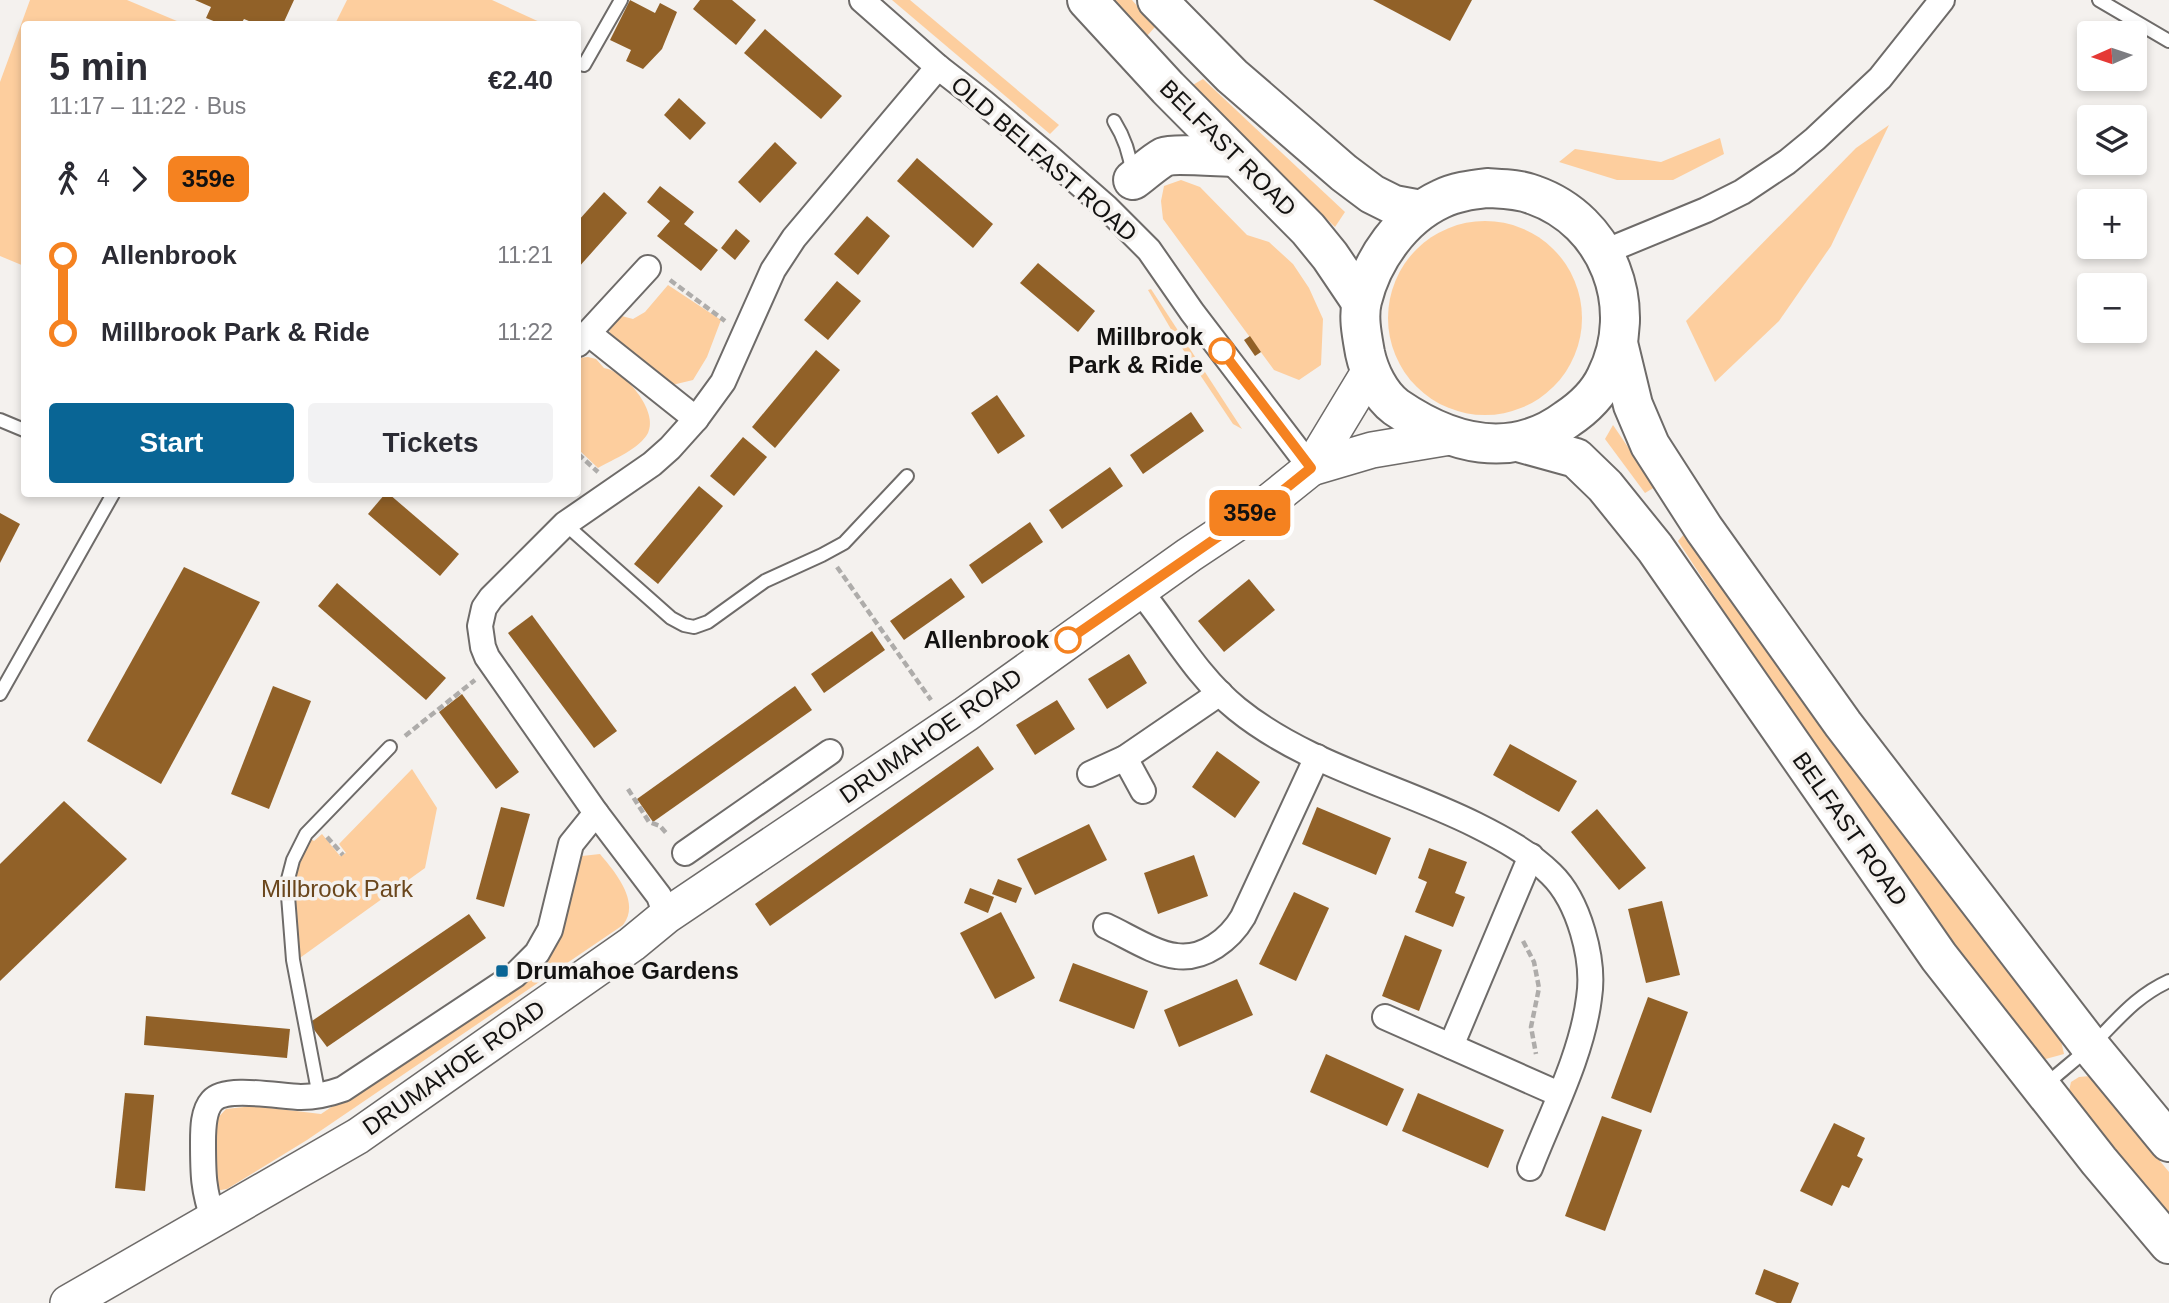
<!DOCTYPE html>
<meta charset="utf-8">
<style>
:root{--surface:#fff;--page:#f2f2f3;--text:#2b2b33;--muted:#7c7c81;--accent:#096595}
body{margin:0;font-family:Arial,sans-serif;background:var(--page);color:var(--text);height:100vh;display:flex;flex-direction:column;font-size:26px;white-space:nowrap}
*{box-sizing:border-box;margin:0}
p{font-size:23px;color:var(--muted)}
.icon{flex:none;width:38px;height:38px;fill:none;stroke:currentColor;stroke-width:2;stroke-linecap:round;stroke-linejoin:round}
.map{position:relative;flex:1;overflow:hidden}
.panel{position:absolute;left:21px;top:21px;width:560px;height:476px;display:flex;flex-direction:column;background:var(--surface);border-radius:7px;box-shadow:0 4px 10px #0003}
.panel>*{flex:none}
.badge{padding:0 14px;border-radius:10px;font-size:24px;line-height:46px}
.needle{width:46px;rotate:267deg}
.buttons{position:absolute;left:2077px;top:21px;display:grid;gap:14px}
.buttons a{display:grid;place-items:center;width:70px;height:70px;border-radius:7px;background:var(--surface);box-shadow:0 4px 10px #0003;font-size:35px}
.map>.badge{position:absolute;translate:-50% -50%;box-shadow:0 0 0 4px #fff}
.legs{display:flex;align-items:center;gap:10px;height:77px;padding:0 28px;font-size:23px}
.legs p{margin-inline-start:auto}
.headline{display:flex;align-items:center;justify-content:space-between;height:119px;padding:0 28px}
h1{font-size:38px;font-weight:700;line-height:52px}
.action{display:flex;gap:14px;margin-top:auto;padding:14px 28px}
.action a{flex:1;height:80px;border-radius:7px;background:var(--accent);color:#fff;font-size:28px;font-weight:700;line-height:80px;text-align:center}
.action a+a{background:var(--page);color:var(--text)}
ul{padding:0 28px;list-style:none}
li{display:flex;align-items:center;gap:24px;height:77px;font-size:26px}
li i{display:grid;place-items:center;width:10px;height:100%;margin:0 9px;background:currentColor}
li i::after{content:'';width:18px;height:18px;margin:-9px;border:5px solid;border-radius:50%;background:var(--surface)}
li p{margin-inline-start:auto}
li:first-child i{background:linear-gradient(#0000 50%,currentColor 0)}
li:last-child i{background:linear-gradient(currentColor 50%,#0000 0)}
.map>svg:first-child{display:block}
.green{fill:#fdce9e}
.building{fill:#916128}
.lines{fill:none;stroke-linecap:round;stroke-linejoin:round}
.lane-casing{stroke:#6e6b69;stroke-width:16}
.street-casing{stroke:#6e6b69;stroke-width:28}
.secondary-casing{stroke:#6e6b69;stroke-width:38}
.highway-casing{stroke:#6e6b69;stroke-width:42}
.path{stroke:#aeacaa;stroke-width:4.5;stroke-dasharray:7 3.5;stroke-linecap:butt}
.lane{stroke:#fff;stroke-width:12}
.street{stroke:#fff;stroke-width:24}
.secondary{stroke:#fff;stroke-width:35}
.highway{stroke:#fff;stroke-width:38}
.line-1-casing{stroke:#fff;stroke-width:16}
.line-1{stroke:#f58220;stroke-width:10}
.stop-1-dot{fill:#fff;stroke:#f58220;stroke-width:3.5}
.poi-dot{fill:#096595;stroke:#f4f1ee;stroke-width:2.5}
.labels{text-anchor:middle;stroke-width:7;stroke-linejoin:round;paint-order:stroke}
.street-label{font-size:24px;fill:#131211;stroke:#f4f1ee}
.stop-label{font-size:24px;font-weight:bold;fill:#131211;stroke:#f4f1ee;text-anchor:end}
.park-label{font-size:24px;fill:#6a461c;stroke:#f4f1ee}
.poi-label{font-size:24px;font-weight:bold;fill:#131211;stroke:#f4f1ee;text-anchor:start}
</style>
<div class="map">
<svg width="2169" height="1303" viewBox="0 0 2169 1303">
<rect width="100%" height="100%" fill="#f4f1ee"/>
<g class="green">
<polygon points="30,0 127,0 184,24 24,24 24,266 0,256 0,82"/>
<polygon points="347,0 492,0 544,24 335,24"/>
<polygon points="892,0 910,0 1059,125 1050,134"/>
<polygon points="1111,0 1132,0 1155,27 1146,37"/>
<polygon points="1203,79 1345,212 1335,227 1191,86"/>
<polygon points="1889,125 1831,246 1779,321 1715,382 1686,321 1856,148"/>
<polygon points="1720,138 1724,154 1673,180 1617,180 1559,162 1575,149 1661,162"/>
<polygon points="1181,180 1200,187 1247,235 1269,242 1293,264 1309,288 1323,319 1321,365 1299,380 1274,370 1163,219 1161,201 1164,186"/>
<circle cx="1485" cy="318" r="97"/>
<path d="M668,285l53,35 -14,37 -14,23 -25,6c-19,-15 -59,-37 -60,-62l10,-9 15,4 12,-7z"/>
<polygon points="1151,289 1242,429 1233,424 1182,348 1148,290"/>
<path d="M588,357l8,2 8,9c21,3 55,43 44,65 -9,16 -34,26 -50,35l-20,-19v-91z"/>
<polygon points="1613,425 1655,487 1645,493 1605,439"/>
<polygon points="1685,533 2060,1036 2064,1054 2042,1060 1962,955 1825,765 1678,541"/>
<polygon points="412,769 437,808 425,868 297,960 290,885 309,838 314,841 322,834 340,856 346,853 339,844"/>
<path d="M600,854c15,18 41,48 23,71l-316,215 -80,49 -12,2 -1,-69 12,-13 27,-3 68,8 131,-88 85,-62 36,-98 9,-10z"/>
<polygon points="2090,1076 2169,1172 2169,1217 2068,1095 2071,1082 2079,1077"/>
</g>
<g class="building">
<polygon points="195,0 294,0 283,24 256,24 244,19 241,24 221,24 206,18 211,7"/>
<polygon points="630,0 655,13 660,3 677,12 662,49 643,69 626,61 631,50 610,40"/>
<polygon points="700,0 732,0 756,20 736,45 693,9"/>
<polygon points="1373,0 1472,0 1450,41"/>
<polygon points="765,29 842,96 821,119 744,53"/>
<polygon points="679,98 706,123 690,140 664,115"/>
<polygon points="775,142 797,163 760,203 738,182"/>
<polygon points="917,158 993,224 973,248 897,181"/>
<polygon points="660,186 694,212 684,224 718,250 701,271 657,236 670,221 647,202"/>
<polygon points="604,192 627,213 578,268 578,221"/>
<polygon points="867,216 890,236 858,275 834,254"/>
<polygon points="736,229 750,241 735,260 721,248"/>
<polygon points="1038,263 1095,311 1078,332 1020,283"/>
<polygon points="837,281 861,301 828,340 804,320"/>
<polygon points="1250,336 1261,352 1255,356 1244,340"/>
<polygon points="816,350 840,370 775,448 752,427"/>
<polygon points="997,395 1025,436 998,454 971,413"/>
<polygon points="1191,412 1204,431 1143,474 1130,455"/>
<polygon points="743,437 767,457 734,496 710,476"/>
<polygon points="1110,467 1123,486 1062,529 1049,510"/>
<polygon points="699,486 723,506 658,584 634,564"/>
<polygon points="385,494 389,494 459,554 440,576 368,514"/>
<polygon points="0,513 20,524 0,563"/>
<polygon points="1030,522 1043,542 982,584 969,565"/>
<polygon points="184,567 260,602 161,784 87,741"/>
<polygon points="951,578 965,597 904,640 890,621"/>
<polygon points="1249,579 1275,610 1224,652 1198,621"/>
<polygon points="337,583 446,678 426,700 318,606"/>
<polygon points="532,615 617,731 594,748 508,633"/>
<polygon points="872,631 885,650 824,693 811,674"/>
<polygon points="1129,654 1147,683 1107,709 1088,679"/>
<polygon points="273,686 311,701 269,809 231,794"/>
<polygon points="795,686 812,710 653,822 637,799"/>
<polygon points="462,694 519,772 496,789 439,712"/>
<polygon points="1057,700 1075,729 1035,755 1016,725"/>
<polygon points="1510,744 1577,781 1559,812 1493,775"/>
<polygon points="978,746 994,769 770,926 755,904"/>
<polygon points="1217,751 1260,782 1235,818 1192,787"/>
<polygon points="64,801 127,859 0,981 0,864"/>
<polygon points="501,807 530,814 504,907 476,899"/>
<polygon points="1317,807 1391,838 1376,875 1302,844"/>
<polygon points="1597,809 1646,868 1619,890 1571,832"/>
<polygon points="1089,824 1107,860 1035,895 1017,859"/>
<polygon points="1429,848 1467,862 1455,893 1465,897 1453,927 1415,912 1427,882 1418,878"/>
<polygon points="1194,855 1208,896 1158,914 1144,873"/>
<polygon points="998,879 1022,888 1016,903 992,894"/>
<polygon points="970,888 994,897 988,913 964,903"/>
<polygon points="1294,892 1329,908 1296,981 1259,964"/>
<polygon points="1662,901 1680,975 1646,983 1628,909"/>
<polygon points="1001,912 1035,978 995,999 960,933"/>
<polygon points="469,914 486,938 327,1047 309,1023"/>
<polygon points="1405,935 1442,950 1419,1011 1382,996"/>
<polygon points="1073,963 1148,991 1134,1029 1059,1001"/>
<polygon points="1237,979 1253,1015 1179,1047 1164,1010"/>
<polygon points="1648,997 1688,1012 1651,1113 1611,1098"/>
<polygon points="146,1016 290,1029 287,1058 144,1045"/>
<polygon points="1326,1054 1404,1089 1387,1126 1310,1092"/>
<polygon points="125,1093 154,1095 145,1191 115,1188"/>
<polygon points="1418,1093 1504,1130 1488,1168 1402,1131"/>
<polygon points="1602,1116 1642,1130 1605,1231 1565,1216"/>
<polygon points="1834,1123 1865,1138 1857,1156 1863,1159 1849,1188 1842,1185 1832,1206 1800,1191"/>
<polygon points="1764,1269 1799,1283 1791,1303 1777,1303 1755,1294"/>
</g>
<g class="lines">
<g class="lane-casing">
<g id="lane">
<polyline points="2099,0 2169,41"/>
<polyline points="584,65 621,0"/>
<path d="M1114,121c10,16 16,32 18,52"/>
<polyline points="0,420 24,430"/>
<polyline points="565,524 671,618 684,625 694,627 708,622 765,581 822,555 844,543 907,476"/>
<polyline points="0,694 113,494"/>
<path d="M2044,1086c15,-13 31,-26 46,-39 27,-26 44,-50 79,-66"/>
<polyline points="319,1096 293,960 287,883 293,860 306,834 390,747"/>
</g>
</g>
<g class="street-casing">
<g id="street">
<polyline points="862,0 938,67 983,102 1049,157 1106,207 1149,250 1192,312 1311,468"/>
<polyline points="1604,252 1706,210 1742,192 1787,162 1815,139 1880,78 1942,0"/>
<polyline points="588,333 696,419"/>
<polyline points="578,344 648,268"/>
<path d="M1140,591c32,39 57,86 97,118 69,56 161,77 239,116 26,13 54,28 75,49 28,27 44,86 38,124 -7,57 -38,116 -59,170"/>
<polyline points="1125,758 1143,791"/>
<polyline points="1090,774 1125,758 1220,693"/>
<polyline points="685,853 830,752"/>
<polyline points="666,916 659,896 596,813 487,657 483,647 480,626 484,608 491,598 565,524 652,464 670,448 696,419 723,382 773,270 794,238 938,67"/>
<path d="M1106,926c20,9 49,28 70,30 28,4 54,-17 67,-39l74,-160"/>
<polyline points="1385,1017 1559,1094"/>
<polyline points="1451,1046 1531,856"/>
<path d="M214,1221c-11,-31 -11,-47 -11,-79 0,-13 0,-31 9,-41 14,-16 69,-4 89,-4 15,0 28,-3 42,-8l172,-114 22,-22 13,-23 21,-86 25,-31"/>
</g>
</g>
<g class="secondary-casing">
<g id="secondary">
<polyline points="1311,468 1372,450 1450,437"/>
<polyline points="68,1303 358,1136 632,944 666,916 966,714 1189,555 1270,501 1311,468 1369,372"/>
</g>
</g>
<g class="highway-casing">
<g id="highway">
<polyline points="1087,0 1168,88 1308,229 1330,256 1361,302"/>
<polyline points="1157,0 1232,76 1344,173 1372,194 1394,205 1421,210"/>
<path d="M1133,180c10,-7 20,-17 31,-23 10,-4 57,0 71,0"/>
<path d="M1487,188c16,1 32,1 47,7 74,26 107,112 72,182 -8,17 -24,32 -39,42 -56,42 -117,25 -171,-12 -16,-12 -27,-35 -31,-54 -3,-17 -7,-36 -3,-52 10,-42 40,-84 79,-102 14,-7 30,-9 46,-11z"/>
<polyline points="1618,343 1633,405 1650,445 1704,529 1843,724 2090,1046 2169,1142"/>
<polyline points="1518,442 1576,458 1605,486 1655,548 1939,957 2099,1161 2169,1244"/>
</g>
</g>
<g class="path">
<polyline points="670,280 725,321"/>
<polyline points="578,454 598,472"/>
<polyline points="837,567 931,700"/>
<polyline points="405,736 475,680"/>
<polyline points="628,789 649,822 660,826 667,834"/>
<polyline points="327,837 343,855"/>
<polyline points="1523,941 1534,962 1539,988 1531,1027 1536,1054"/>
</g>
<use href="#lane" class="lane"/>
<use href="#street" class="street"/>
<use href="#secondary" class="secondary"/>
<use href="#highway" class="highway"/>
</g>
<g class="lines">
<g class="line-1-casing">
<polyline id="line-1" points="1068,640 1270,501 1311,468 1222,351"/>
</g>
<use href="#line-1" class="line-1"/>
</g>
<g class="stop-1-dot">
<circle cx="1222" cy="351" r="12"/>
<circle cx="1068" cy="640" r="12"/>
</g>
<rect class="poi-dot" x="495" y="964" width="14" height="14" rx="3.5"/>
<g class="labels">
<g class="street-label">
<text transform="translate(1228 148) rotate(45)" y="8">BELFAST ROAD</text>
<text transform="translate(1044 159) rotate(41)" y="8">OLD BELFAST ROAD</text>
<text transform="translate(931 736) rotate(-35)" y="8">DRUMAHOE ROAD</text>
<text transform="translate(1850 829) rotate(55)" y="8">BELFAST ROAD</text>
<text transform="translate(454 1068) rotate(-35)" y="8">DRUMAHOE ROAD</text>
</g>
<g class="stop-label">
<text x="1203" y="345">Millbrook<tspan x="1203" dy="28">Park &amp; Ride</tspan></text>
<text x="1049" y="648">Allenbrook</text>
</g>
<g class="park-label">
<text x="337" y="897">Millbrook Park</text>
</g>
<g class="poi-label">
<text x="516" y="979">Drumahoe Gardens</text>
</g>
</g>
</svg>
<div class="buttons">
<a><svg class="needle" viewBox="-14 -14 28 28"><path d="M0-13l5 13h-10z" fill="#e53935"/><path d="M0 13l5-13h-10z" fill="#7c7c81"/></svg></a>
<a><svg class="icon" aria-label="layers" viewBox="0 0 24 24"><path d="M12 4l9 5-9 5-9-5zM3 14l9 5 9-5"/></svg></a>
<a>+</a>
<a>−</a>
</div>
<b class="badge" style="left:1250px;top:513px;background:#f58220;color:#111">359e</b>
<section class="panel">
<div class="headline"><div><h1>5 min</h1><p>11:17 – 11:22 · Bus</p></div><b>€2.40</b></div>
<div class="legs"><svg class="icon" aria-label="walk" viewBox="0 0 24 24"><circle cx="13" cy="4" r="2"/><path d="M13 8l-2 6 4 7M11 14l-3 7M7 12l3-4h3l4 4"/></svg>4<svg class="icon" aria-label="forward" viewBox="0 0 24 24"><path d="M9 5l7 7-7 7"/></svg><b class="badge" style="background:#f58220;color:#111">359e</b></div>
<ul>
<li><i style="color:#f58220"></i><b>Allenbrook</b><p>11:21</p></li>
<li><i style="color:#f58220"></i><b>Millbrook Park &amp; Ride</b><p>11:22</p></li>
</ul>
<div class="action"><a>Start</a><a>Tickets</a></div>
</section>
</div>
